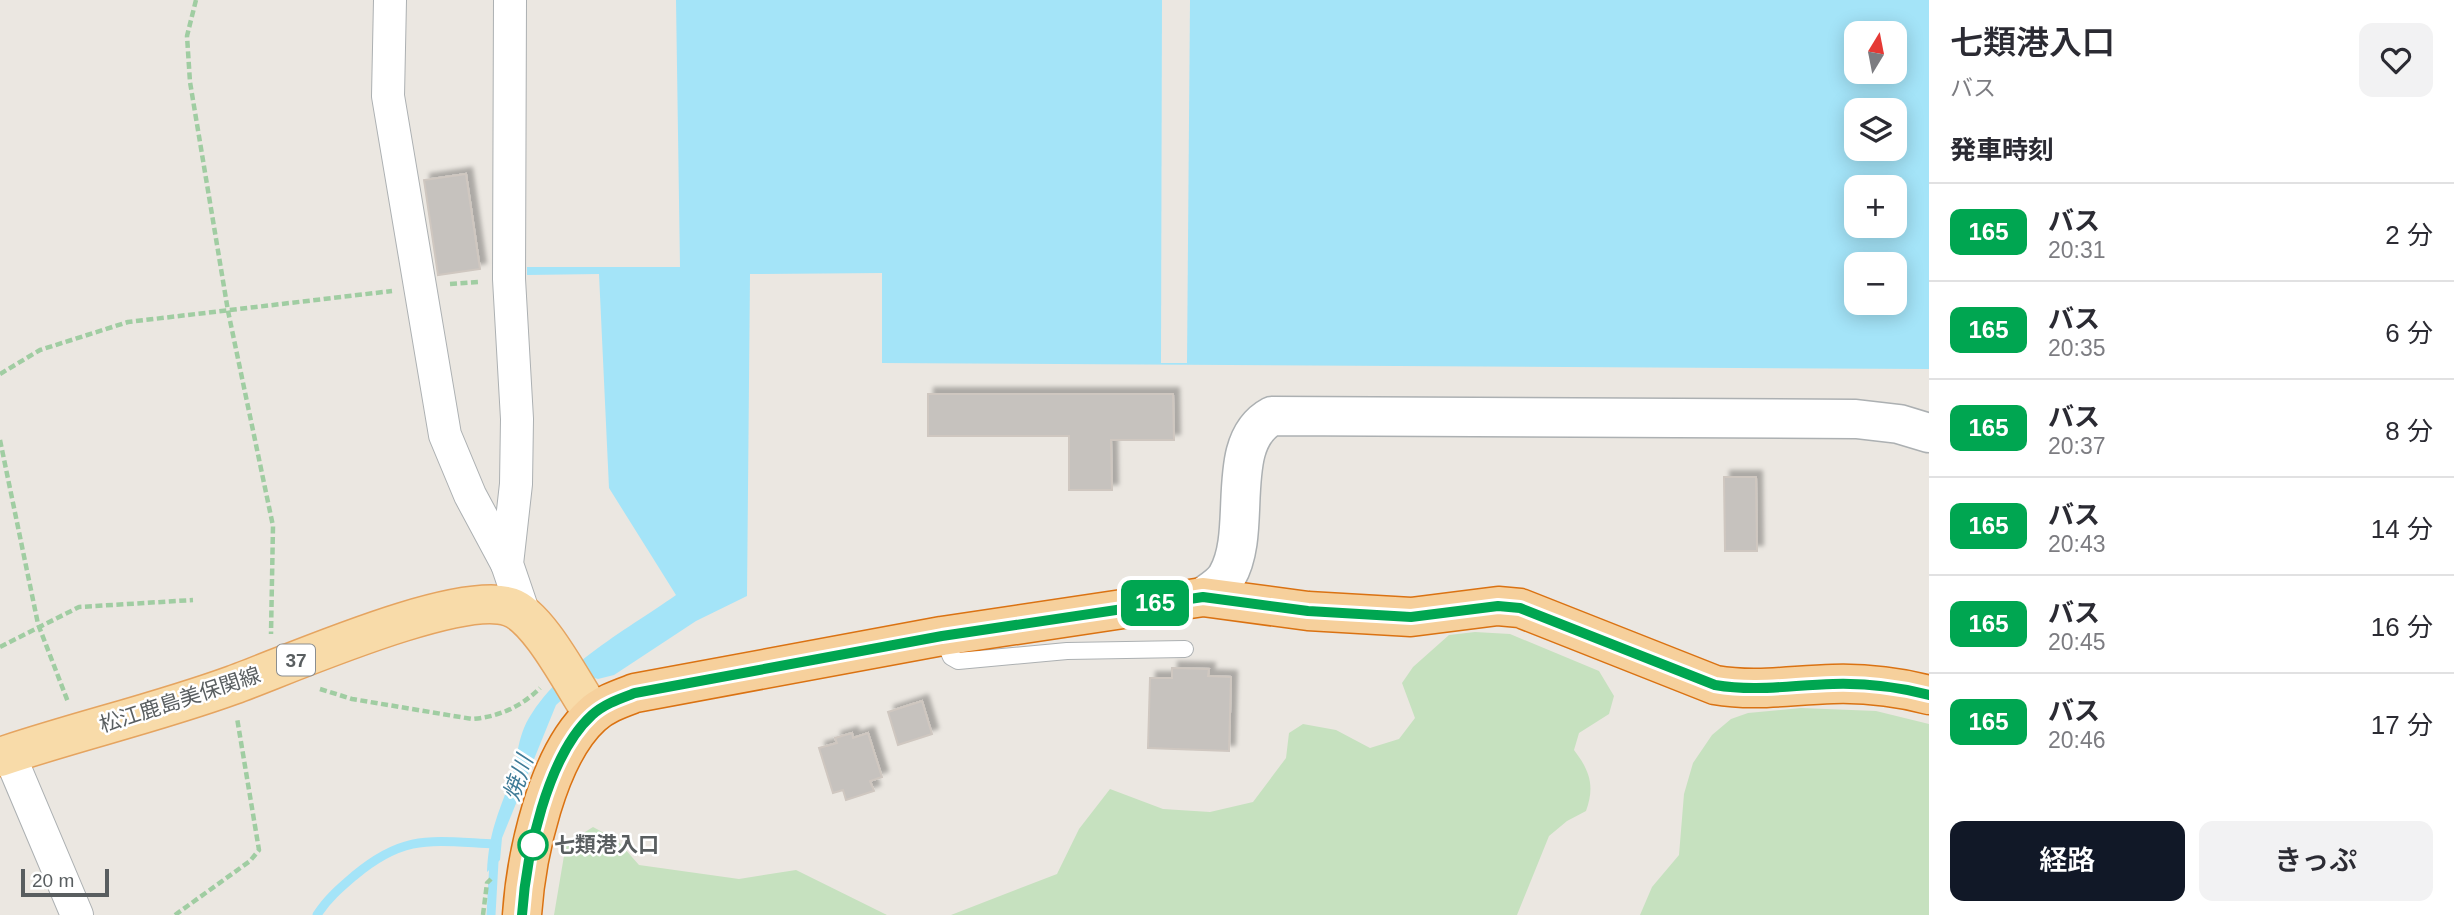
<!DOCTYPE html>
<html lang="ja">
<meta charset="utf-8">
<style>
:root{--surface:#fff;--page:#f2f2f3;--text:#2b2b33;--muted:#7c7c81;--line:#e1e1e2;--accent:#111827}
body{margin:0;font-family:Helvetica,"Noto Sans JP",sans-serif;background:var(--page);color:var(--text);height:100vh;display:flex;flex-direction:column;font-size:26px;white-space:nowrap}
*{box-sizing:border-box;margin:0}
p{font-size:23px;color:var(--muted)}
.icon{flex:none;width:38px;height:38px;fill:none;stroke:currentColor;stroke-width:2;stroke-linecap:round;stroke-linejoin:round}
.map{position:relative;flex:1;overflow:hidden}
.sheet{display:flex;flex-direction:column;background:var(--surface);width:525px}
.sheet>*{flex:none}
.badge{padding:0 14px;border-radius:10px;font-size:24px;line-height:46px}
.needle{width:46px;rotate:10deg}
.controls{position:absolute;left:1844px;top:21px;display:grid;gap:14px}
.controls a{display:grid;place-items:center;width:63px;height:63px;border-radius:14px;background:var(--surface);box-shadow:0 4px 18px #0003;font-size:35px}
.scale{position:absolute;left:21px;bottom:18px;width:88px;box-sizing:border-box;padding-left:7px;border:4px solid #595e60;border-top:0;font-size:19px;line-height:24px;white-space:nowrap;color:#595e60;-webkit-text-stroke:5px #fff;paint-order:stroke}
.map>.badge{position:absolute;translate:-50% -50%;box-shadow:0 0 0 4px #fff}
h2{padding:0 21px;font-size:26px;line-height:63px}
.round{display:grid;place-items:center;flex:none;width:74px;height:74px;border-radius:14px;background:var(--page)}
.overview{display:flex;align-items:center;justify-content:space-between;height:119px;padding:0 21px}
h1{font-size:33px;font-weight:600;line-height:52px}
.action{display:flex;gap:14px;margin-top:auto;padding:14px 21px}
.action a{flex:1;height:80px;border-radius:14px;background:var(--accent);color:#fff;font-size:28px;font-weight:600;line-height:80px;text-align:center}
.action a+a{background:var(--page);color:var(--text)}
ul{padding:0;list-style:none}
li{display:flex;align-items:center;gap:21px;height:98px;padding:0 21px;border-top:2px solid var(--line)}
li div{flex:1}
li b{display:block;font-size:26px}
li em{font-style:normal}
li .badge{min-width:77px;font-weight:700;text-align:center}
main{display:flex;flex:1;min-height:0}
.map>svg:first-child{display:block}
.green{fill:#c6e1bf}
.water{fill:#a4e4f8;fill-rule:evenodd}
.pier{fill:#ebe7e1}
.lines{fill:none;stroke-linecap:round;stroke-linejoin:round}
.stream{stroke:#a4e4f8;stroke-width:9}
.building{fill:#c6c2be;stroke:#cfc7c0;stroke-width:2;filter:url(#shadow)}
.service-casing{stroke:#acb0b2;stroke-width:18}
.minor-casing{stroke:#acb0b2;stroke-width:34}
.tertiary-casing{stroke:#acb0b2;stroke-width:41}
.primary-casing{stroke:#e5a460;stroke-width:41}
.trunk-casing{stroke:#da7212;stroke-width:41}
.path{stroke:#a0cda2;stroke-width:4.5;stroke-dasharray:7 3.5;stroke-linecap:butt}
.service{stroke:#fff;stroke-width:16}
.minor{stroke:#fff;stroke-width:32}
.tertiary{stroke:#fff;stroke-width:38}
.primary{stroke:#f8dba9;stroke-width:38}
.trunk{stroke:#f6d09c;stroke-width:38}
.line-casing{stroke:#fff;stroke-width:16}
.line{stroke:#00a651;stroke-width:10}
.stop-dot{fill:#fff;stroke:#00a651;stroke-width:3.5}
.labels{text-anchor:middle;stroke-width:5;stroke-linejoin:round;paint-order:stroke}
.shield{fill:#fff;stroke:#8b8e90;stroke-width:2}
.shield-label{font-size:19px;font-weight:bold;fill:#595e60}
.street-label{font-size:21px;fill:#595e60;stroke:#fff}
.stop-label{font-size:21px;font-weight:bold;fill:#595e60;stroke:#fff;text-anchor:start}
.water-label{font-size:23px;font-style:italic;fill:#3f7b97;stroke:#fff}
</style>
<main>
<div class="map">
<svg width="1929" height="915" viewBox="0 0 1929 915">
<defs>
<filter id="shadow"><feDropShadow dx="6" dy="-6" stdDeviation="2" flood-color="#0004"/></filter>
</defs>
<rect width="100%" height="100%" fill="#ebe7e1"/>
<g class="green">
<path d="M1475,632l35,2 89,37 15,25 -5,18 -30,19 -5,17c16,21 21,36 12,61l-19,10 -18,15 -32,79h-566l106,-41 22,-45 31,-40 53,20 47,3 43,-10 33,-44 3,-25 14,-9 33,6 34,18 29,-9 16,-21 -13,-35 11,-16 36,-32z"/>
<polygon points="1801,708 1876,711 1929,724 1929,915 1640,915 1652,887 1679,855 1684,794 1693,763 1712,735 1731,719 1748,713"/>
<polygon points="593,827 617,840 639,865 739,879 796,870 887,915 554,915 566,844"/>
</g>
<path class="water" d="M676,0h1253v369l-1047,-6v-90l-132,1 -3,322 -51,25 -82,54 -16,4 -10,-3 -32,29 -54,133 -2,22 -13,12c2,-42 12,-59 25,-97 5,-16 6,-33 12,-47 27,-58 101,-97 152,-133l-67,-107 -10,-214 -72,1v-8h153zM1857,33h38v39h-38zM1857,110h38v39h-38zM1857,187h38v39h-38zM1857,264h38v39h-38z"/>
<polygon class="pier" points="1162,0 1190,0 1187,363 1161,363"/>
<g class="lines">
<path class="stream" d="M317,915c10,-16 23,-27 37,-39 51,-43 78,-35 141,-32l-4,71"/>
</g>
<g class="building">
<polygon points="466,174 480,269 438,275 424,180"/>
<polygon points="928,394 1173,394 1174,440 1111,440 1112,490 1069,490 1069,436 928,436"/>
<polygon points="1724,477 1756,477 1757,551 1725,551"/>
<polygon points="1172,668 1209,669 1208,676 1231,677 1229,751 1148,748 1150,678 1172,678"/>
<polygon points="922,701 932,734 898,745 888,712"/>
<polygon points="852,733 853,738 868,733 882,777 870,781 874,791 846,800 843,790 833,793 819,748 837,743 835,738"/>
</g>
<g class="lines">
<g class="service-casing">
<polyline id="service" points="942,636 951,657 958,661 1067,651 1185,649"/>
</g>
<g class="minor-casing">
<g id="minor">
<polyline points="390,0 388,96 445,435 470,495 507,564"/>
<polyline points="510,0 509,279 517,419 516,484 507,564 524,614"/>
<polyline points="9,754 77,915"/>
</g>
</g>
<g class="tertiary-casing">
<path id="tertiary" d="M1203,597c8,-6 19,-12 24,-21 27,-46 -5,-133 45,-160l584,3 43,5 30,9"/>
</g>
<g class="primary-casing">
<path id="primary" d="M0,757c77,-26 156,-44 233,-72 55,-20 226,-96 277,-78 30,10 64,80 83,107"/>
</g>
<g class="trunk-casing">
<path id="trunk" d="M522,915c4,-59 25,-159 70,-200 12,-11 27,-16 43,-22l307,-57 261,-39 105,14 103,6 87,-11 22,2 195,77c41,7 77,0 118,-1 32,-1 65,3 96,11"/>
</g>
<g class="path">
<polyline points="196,0 187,36 190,82 228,311 273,526 271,634"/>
<polyline points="450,284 479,282"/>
<polyline points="0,374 40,350 128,322 392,291"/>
<polyline points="0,440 38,624 68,702"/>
<polyline points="0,647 79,607 193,600"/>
<path d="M320,689l32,10 120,20c26,-2 49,-12 68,-31"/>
<polyline points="175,915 250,861 259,850 237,718"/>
<polyline points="483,915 487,883 491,879"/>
</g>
<use href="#service" class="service"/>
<use href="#minor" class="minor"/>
<use href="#tertiary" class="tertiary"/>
<use href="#primary" class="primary"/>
<use href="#trunk" class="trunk"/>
</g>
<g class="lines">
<g class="line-casing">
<path id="line" d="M522,915c4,-59 25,-159 70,-200 12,-11 27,-16 43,-22l307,-57 261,-39 105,14 103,6 87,-11 22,2 195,77c41,7 77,0 118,-1 32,-1 65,3 96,11"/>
</g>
<use href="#line" class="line"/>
</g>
<circle class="stop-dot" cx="533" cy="845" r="14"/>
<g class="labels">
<rect class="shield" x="277" y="644.5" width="38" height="31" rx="5"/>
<g class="shield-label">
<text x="296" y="667">37</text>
</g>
<g class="street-label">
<text transform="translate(180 700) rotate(-18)" y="7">松江鹿島美保関線</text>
</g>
<g class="stop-label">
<text x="554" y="852">七類港入口</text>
</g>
<g class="water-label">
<text transform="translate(518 778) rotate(-71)" y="8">焼川</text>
</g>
</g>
</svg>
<div class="controls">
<a><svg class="needle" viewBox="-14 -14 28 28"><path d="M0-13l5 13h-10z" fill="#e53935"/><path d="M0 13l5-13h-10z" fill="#7c7c81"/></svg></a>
<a><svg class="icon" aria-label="layers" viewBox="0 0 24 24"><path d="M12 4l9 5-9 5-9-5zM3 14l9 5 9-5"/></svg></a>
<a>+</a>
<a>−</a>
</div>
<div class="scale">20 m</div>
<b class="badge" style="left:1155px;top:603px;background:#00a651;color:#fff">165</b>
</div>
<section class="sheet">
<div class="overview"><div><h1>七類港入口</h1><p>バス</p></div><a class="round"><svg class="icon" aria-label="heart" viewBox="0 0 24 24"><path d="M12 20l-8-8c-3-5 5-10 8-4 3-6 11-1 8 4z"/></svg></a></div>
<h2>発車時刻</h2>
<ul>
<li><span class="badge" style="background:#00a651;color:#fff">165</span><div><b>バス</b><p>20:31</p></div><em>2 分</em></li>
<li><span class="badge" style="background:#00a651;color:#fff">165</span><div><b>バス</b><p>20:35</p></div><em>6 分</em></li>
<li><span class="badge" style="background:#00a651;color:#fff">165</span><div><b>バス</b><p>20:37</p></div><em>8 分</em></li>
<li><span class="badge" style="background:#00a651;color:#fff">165</span><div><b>バス</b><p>20:43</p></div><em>14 分</em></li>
<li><span class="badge" style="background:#00a651;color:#fff">165</span><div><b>バス</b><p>20:45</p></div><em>16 分</em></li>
<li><span class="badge" style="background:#00a651;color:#fff">165</span><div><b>バス</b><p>20:46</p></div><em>17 分</em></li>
</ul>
<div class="action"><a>経路</a><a>きっぷ</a></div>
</section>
</main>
